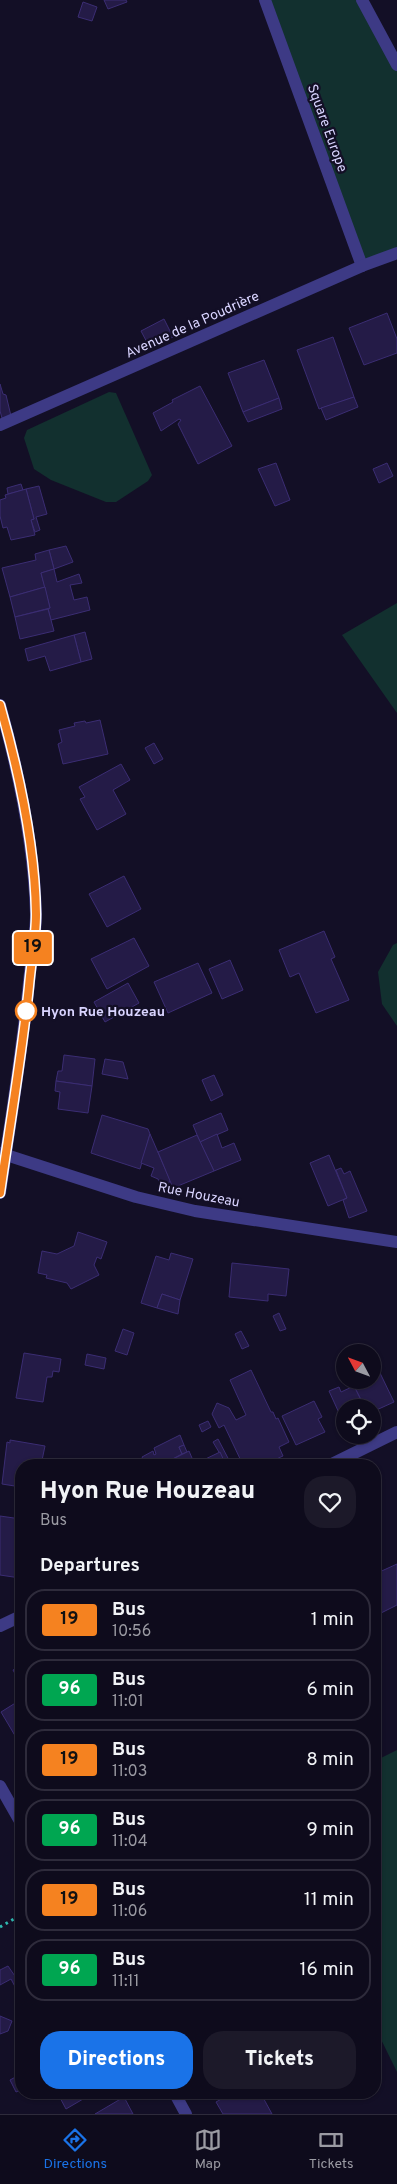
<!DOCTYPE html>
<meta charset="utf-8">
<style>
:root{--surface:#0e0b1c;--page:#1c1929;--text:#f1f3f6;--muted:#9b9ba3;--line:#2e2b3b;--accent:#1a73e8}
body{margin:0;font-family:Overpass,sans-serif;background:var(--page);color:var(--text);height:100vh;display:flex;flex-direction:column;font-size:19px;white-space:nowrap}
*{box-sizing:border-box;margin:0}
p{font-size:16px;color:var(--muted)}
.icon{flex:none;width:28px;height:28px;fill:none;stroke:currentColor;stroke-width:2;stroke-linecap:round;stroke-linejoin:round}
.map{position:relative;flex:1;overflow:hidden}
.sheet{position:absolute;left:15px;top:1459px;width:366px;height:640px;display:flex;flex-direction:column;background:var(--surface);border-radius:20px;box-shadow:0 1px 4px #0004,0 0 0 1px var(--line)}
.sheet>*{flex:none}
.badge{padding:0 10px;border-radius:4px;font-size:18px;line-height:32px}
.needle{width:32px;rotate:311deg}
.tools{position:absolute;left:336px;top:1344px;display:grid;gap:10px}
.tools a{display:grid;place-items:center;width:45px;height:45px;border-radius:50%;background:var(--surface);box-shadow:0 1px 4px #0004,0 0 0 1px var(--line);font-size:25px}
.map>.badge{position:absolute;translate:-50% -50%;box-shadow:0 0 0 2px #fff}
h2{padding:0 25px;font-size:19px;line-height:45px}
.round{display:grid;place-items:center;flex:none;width:52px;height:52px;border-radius:20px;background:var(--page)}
.overview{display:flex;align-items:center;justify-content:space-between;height:85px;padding:0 25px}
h1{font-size:24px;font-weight:800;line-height:38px}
.action{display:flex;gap:10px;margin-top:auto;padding:10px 25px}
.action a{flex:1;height:58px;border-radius:20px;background:var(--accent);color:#fff;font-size:20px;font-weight:800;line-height:58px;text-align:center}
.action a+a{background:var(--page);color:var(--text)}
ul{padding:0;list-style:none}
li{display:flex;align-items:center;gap:15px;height:62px;margin:0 10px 8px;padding:0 15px;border:2px solid var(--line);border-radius:20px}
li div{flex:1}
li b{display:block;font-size:19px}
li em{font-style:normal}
li .badge{min-width:55px;font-weight:700;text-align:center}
.dock{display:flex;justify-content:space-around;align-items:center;height:70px;border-top:1px solid var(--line);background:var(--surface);font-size:14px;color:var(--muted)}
.dock a{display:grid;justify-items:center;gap:2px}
.dock .active{color:var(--accent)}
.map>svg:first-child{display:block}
.green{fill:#12302f}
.building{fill:#241b47;stroke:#3b2d73}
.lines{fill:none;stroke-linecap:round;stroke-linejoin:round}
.path{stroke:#2fb8b0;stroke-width:3;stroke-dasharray:2.5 4;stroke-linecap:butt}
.street{stroke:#3d3a85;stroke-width:12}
.line-casing{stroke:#fff;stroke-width:11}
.line{stroke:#f58220;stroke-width:8}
.stop-dot{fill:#fff;stroke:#f58220;stroke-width:2.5}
.labels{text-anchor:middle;stroke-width:4.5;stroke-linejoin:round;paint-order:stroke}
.street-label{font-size:14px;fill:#d9d4ff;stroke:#130f26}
.stop-label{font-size:14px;font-weight:bold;fill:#d9d4ff;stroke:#130f26;text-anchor:start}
</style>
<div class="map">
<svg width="397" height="2114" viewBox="0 0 397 2114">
<rect width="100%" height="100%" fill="#130f26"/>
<g class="green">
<polygon points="264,0 362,0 397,65 397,253 362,266"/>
<polygon points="109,392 116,393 152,475 148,481 116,502 106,502 51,480 34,469 24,438 27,430"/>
<polygon points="397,603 397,713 342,635"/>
<polygon points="397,943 397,1026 382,1004 378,972 393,945"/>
<polygon points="397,1750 397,2072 375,2027 375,1761"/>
</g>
<g class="building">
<polygon points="104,0 126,0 127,2 108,9"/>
<polygon points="83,2 97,7 92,21 78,17"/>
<polygon points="387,313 397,339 397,353 364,365 349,328"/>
<polygon points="164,319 173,337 150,348 141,331"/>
<polygon points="333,337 354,397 319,409 297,350"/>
<polygon points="264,360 279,398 243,412 228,373"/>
<polygon points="0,384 3,394 6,395 11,416 2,418 0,411"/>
<polygon points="200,386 232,446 198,464 178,424 181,420 179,419 161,431 153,413 173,402 172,400"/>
<polygon points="354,397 358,407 326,420 321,408"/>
<polygon points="279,398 282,409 248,422 243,412"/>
<polygon points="276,463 290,500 275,506 258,469"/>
<polygon points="387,463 393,476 379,483 373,469"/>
<polygon points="21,484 23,490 8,494 7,488"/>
<polygon points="39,486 47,514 36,517 40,530 35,532 31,520 34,519 26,489"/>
<polygon points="26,489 34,519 31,520 35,535 11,540 7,527 3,528 0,516 0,500 6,498 5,495"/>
<polygon points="66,546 73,562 54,569 49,550"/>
<polygon points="49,550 54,569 41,573 45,587 10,597 2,568 36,560 35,554"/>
<polygon points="54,569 57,582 79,574 82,583 70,585 74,600 87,597 90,610 51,620 48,609 50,608 41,573"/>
<polygon points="45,587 50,608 15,617 10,597"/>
<polygon points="48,609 54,631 20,639 15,617"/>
<polygon points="85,632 92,659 81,662 74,635"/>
<polygon points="74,635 81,662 50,671 45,656 28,661 25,649"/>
<polygon points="100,720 108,754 63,764 58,744 62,742 59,730 75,726 74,723 85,721 86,723"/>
<polygon points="154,743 163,759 154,764 145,748"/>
<polygon points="121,764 130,780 113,790 126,814 97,830 80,799 85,797 79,787"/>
<polygon points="124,876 141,909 107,927 89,894"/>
<polygon points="324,931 335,957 331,959 349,1000 316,1013 299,973 290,977 279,950"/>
<polygon points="134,938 149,966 107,989 91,959"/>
<polygon points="230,960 243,990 222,999 209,969"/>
<polygon points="198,963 212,993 168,1013 154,982"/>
<polygon points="128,983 139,1003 105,1022 94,1002"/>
<polygon points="64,1055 95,1059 92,1086 56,1081 58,1071 62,1071"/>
<polygon points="105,1059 123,1062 128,1079 102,1074"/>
<polygon points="214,1075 223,1095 211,1101 202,1080"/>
<polygon points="56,1081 92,1086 88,1113 58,1109 60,1092 55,1091"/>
<polygon points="221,1113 228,1130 200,1142 193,1125"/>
<polygon points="102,1115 148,1129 150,1134 140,1169 91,1153"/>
<polygon points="150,1134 170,1180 168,1185 160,1183 158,1179 151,1176 154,1168 141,1163"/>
<polygon points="217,1134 222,1148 234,1143 241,1160 214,1171 200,1142"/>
<polygon points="197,1135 214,1171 173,1188 158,1152"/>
<polygon points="329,1155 347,1198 328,1206 310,1163"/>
<polygon points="341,1168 344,1174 350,1171 367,1211 349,1218 343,1200 347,1198 336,1170"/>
<polygon points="78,1232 107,1242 101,1259 97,1257 94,1265 99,1275 71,1289 67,1283 46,1278 47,1275 38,1273 42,1251 57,1254 74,1246"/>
<polygon points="171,1253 193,1259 180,1300 162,1294 157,1308 141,1303 156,1256 169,1260"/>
<polygon points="232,1263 289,1269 286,1296 268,1294 268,1301 229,1297"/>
<polygon points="162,1294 180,1300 178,1314 157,1308"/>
<polygon points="279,1313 286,1329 280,1331 273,1316"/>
<polygon points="123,1329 134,1333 127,1355 115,1351"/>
<polygon points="241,1331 249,1346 242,1349 235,1334"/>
<polygon points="24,1353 61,1359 59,1372 53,1371 52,1377 47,1377 43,1402 16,1398"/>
<polygon points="87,1354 106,1358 104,1369 85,1365"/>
<polygon points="377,1367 380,1373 372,1377 372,1369"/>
<polygon points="251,1370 271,1412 273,1412 276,1419 278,1418 289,1442 279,1447 283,1456 263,1465 243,1465 224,1425 219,1428 212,1414 217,1403 229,1408 236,1420 246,1415 230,1380"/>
<polygon points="380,1373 394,1402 372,1412 372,1408 365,1408 354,1386 366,1380 372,1380 372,1377"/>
<polygon points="351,1380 366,1380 354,1386"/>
<polygon points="354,1386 365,1408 345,1408 345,1426 329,1391 339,1387 341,1392"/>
<polygon points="314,1401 322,1417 318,1419 325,1432 296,1445 282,1416"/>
<polygon points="208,1421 211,1427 202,1432 199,1425"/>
<polygon points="180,1435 184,1445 179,1447 182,1454 161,1465 146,1465 142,1457 153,1451 154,1455 156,1454 154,1448"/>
<polygon points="218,1439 230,1462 226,1464 213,1442"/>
<polygon points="10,1440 45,1446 41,1465 21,1465 21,1487 2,1484 7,1442 10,1443"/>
<polygon points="184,1445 187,1452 182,1454 179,1447"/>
<polygon points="189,1451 195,1465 161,1465"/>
<polygon points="220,1452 226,1465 195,1465 195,1464"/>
<polygon points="0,1516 21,1519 20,1578 0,1575"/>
<polygon points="397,1564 397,1605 379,1614 375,1605 375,1574"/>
<polygon points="21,1666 21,1685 13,1670"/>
<polygon points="19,1694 21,1694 21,1736 17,1739 1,1712 17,1702"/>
<polygon points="8,1966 21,1985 21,1998 11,1979 0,1985 0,1970"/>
<polygon points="21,1972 21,1985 16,1975"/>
<polygon points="0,2016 12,2021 8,2031 0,2034"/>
<polygon points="21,2074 21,2090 16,2092 10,2080"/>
<polygon points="57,2092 95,2092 66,2109"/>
<polygon points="234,2092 260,2092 272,2114 223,2114 216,2102"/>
<polygon points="124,2097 133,2114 95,2114"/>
</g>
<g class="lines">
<polyline class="path" points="0,1927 21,1915"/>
<g class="street">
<polyline points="265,0 362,266"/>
<polyline points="362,0 397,65"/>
<polyline points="0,425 362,266 397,253"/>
<path d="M0,705c19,68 34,139 36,209 0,22 -5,46 -7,68 -7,71 -19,141 -29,211"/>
<polyline points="0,1153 136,1197 195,1211 397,1242"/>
<polyline points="330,1465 397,1432"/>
<polyline points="0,1626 21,1616"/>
<polyline points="0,1786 21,1823"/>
<polyline points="174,2092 186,2114"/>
</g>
</g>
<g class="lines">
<g class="line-casing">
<path id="line" d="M0,705c19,67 35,139 36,209 0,24 -5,48 -7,72 -7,69 -19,138 -29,207"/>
</g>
<use href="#line" class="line"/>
</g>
<circle class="stop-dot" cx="26" cy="1011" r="10"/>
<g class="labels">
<g class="street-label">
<text transform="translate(328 128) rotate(70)" y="5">Square Europe</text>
<text transform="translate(192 324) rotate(-24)" y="5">Avenue de la Poudrière</text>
<text transform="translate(199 1194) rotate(11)" y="5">Rue Houzeau</text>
</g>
<g class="stop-label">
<text x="41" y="1016">Hyon Rue Houzeau</text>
</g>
</g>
</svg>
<div class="tools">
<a><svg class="needle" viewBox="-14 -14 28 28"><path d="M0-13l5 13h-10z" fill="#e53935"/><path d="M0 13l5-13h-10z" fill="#9b9ba3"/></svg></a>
<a><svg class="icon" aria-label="locate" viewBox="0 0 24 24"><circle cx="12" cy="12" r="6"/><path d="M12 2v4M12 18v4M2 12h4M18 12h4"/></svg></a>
</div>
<b class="badge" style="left:33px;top:948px;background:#f58220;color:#111">19</b>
<section class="sheet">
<div class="overview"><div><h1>Hyon Rue Houzeau</h1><p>Bus</p></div><a class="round"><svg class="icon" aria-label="heart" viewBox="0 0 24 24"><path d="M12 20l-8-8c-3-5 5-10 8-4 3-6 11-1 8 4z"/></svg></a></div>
<h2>Departures</h2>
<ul>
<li><span class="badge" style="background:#f58220;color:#111">19</span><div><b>Bus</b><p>10:56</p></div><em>1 min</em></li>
<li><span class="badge" style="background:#00a651;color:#fff">96</span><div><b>Bus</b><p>11:01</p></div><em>6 min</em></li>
<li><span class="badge" style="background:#f58220;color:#111">19</span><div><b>Bus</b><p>11:03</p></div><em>8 min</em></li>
<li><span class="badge" style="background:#00a651;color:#fff">96</span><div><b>Bus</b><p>11:04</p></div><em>9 min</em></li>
<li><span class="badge" style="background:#f58220;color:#111">19</span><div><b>Bus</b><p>11:06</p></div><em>11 min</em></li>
<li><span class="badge" style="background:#00a651;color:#fff">96</span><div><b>Bus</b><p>11:11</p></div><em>16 min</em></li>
</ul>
<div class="action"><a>Directions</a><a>Tickets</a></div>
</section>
</div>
<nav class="dock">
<a class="active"><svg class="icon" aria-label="directions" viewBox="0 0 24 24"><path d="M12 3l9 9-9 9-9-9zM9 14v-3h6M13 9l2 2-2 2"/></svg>Directions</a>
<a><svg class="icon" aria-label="map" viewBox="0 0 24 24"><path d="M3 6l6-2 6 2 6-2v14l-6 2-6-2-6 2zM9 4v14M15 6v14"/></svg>Map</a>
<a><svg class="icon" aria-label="tickets" viewBox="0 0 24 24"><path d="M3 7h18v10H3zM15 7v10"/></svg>Tickets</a>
</nav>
